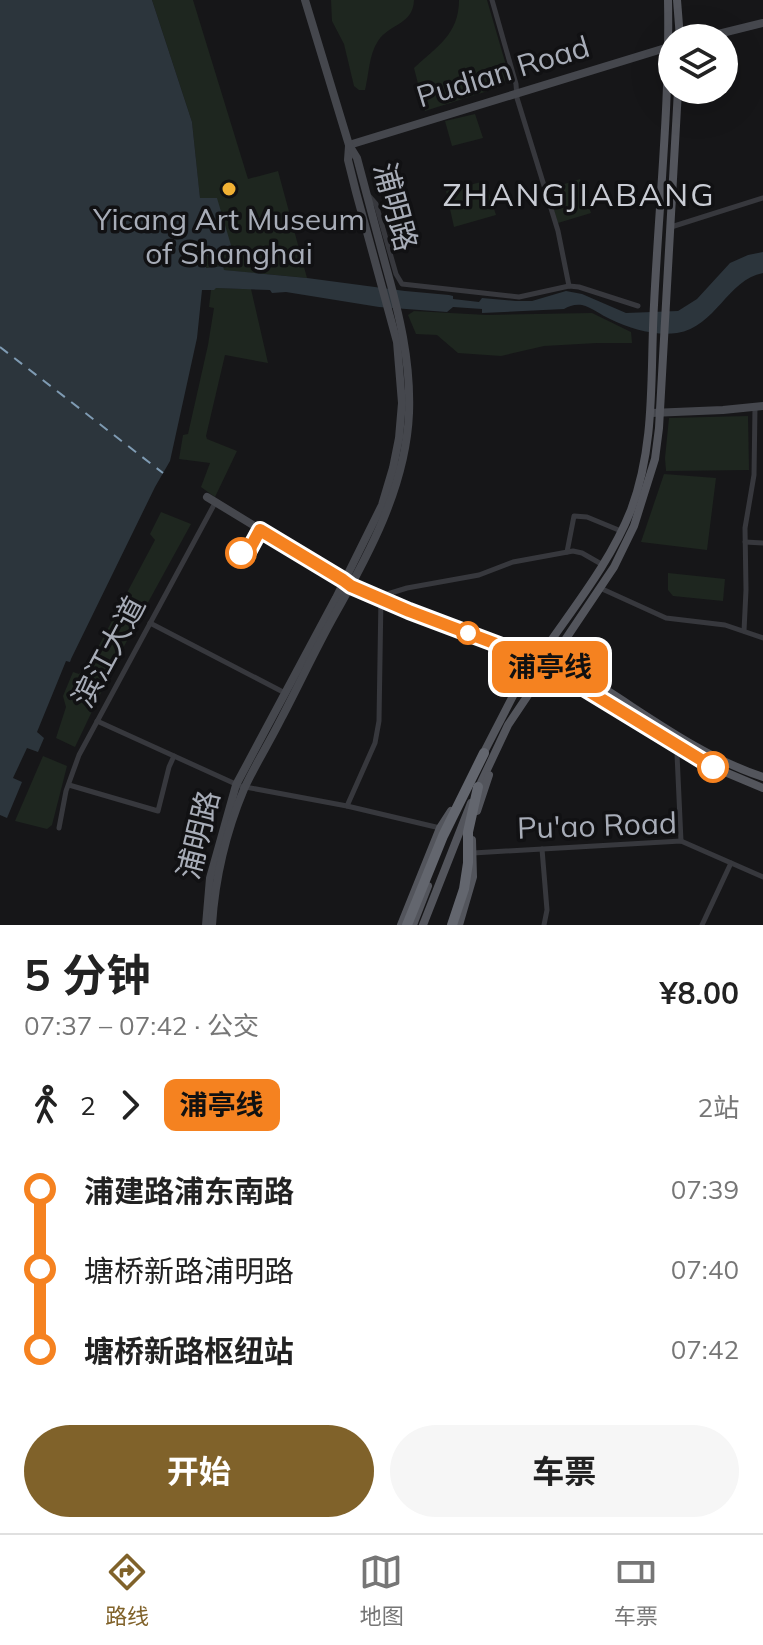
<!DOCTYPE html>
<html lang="zh">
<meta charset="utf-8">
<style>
:root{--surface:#fff;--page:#f6f6f6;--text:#222;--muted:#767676;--line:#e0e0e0;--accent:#80622a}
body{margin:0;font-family:Mulish,"Noto Sans SC",sans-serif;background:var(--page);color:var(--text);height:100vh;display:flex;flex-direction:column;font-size:30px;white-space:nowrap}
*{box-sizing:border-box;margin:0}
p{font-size:26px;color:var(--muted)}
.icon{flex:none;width:44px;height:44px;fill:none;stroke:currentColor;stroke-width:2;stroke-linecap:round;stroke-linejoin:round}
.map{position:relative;height:925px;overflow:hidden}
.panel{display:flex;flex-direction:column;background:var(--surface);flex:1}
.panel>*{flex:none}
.badge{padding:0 16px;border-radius:12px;font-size:28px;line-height:52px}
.tools{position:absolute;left:658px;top:24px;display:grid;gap:16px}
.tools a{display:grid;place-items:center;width:80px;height:80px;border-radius:50%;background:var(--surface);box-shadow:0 8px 32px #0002;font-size:40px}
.map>.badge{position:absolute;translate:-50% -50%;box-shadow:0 0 0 4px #fff}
.legs{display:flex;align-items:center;gap:12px;height:88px;padding:0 24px;font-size:26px}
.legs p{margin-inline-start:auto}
.head{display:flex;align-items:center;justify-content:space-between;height:136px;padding:0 24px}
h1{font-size:44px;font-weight:700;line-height:60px}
.button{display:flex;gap:16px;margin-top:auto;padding:16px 24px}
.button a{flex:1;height:92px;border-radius:48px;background:var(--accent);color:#fff;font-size:32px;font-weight:700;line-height:92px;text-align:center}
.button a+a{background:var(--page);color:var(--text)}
ul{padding:0 24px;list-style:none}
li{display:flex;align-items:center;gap:28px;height:80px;font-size:30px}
li i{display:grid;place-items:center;width:12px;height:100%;margin:0 10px;background:currentColor}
li i::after{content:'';width:20px;height:20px;margin:-10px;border:6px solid;border-radius:50%;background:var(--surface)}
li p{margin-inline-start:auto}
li:first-child i{background:linear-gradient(#0000 50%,currentColor 0)}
li:last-child i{background:linear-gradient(currentColor 50%,#0000 0)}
.dock{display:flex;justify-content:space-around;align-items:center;height:112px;border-top:2px solid var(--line);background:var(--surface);font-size:22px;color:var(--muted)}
.dock a{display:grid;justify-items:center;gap:4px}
.dock .selected{color:var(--accent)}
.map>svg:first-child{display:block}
.green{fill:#1e261f}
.water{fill:#2c353c}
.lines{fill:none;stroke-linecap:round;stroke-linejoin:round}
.ferry{stroke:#7f9bb3;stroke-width:2;stroke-dasharray:10 8;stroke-linecap:butt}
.street{stroke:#37383d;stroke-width:5}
.secondary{stroke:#45474d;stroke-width:8}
.primary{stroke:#53555c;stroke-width:8}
.highway{stroke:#63666e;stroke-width:10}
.line-1-casing{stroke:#fff;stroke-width:18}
.line-1{stroke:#f58220;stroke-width:12}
.poi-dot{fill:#f2b134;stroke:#111113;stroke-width:3}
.stop-1-dot{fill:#fff;stroke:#f58220;stroke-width:4}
.labels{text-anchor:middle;stroke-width:7;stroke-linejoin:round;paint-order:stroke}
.street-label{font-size:30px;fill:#a8adb8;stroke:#111113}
.poi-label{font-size:30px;fill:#a8adb8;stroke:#111113}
.neighbourhood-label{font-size:32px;letter-spacing:2px;fill:#c9ccd4;stroke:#111113}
</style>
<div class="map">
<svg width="763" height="925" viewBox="0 0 763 925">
<rect width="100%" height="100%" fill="#161618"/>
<g class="green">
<polygon points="152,0 193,0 248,179 278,171 307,278 223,270 223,266 205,268 206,256 232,252 200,199 192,122"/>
<path d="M331,0h83c-1,25 -24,23 -36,41 -9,13 -9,33 -13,49h-6l-5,-4 -10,-42 -12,-23z"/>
<path d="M459,0h28l21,72c-1,8 -4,12 -11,16l-72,23 -11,-43c22,-21 45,-33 45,-68z"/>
<polygon points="475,114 483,138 452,146 445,121"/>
<polygon points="580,179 591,213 558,223 552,204 563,201 558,186"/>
<polygon points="485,181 496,215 454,227 446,191"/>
<polygon points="216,288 251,289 268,363 225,355 206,436 207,439 237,451 215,497 201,487 210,463 179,459 183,435 188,434 208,345 214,308 209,307 211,290"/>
<polygon points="414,311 487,315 592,313 631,332 632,343 597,343 544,346 501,356 458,353 437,335 416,334 408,315"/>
<polygon points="748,416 749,470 666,471 665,458 669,418"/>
<polygon points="664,474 716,478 707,550 641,542"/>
<polygon points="161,512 191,524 117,659 75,747 56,738 66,707 63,696 73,672 79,674 88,666 155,540 150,534"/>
<polygon points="668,573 725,579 723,601 673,596 668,590"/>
<polygon points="43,756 67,766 52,825 47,829 15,821"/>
</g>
<path class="water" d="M0,0h152l40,122 8,76h17l16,54 -27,4v12l17,-2 1,4 83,8 98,13 44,4 4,1v3l26,3 3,-4 34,3h16l34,-10 16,3 44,19 52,-2 19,-12 33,-36 18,-8 15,-3v21c-36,7 -47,54 -86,60 -22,3 -47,-4 -67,-14 -9,-4 -19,-12 -28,-14 -7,-1 -13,1 -18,4l-82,4v-4l-29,-2 -6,5 -68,-5 -93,-15 -14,1 -2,-3 -54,-2 -2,2h-12l-5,48 -27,123 -15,26 -84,172 -1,3 -4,-1 -29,71 7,6 -6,14 -11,-4 -14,30 9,4 -15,36 -7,-3z"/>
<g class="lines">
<polyline class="ferry" points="0,347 163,473"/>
<g class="street">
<polyline points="492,0 516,84 517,98 558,231 569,286"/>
<polyline points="369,196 376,204 396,274 402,284 519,297 569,286 579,287 638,306"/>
<polyline points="671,227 763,198"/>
<polyline points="745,542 763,543"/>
<polyline points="567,552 574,516 587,517 621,531"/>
<polyline points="600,588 666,618 725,625 763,638"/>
<polyline points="150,623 285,693"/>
<polyline points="744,631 746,590 745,528 754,475 755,407"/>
<polyline points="97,721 240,786 347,806 440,828"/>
<polyline points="679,746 677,754 681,841"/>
<polyline points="69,785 158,811 169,767 174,756"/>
<polyline points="347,806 375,743 379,721 381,596 407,588 479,575 513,562 573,551 582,553 603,565"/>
<polyline points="59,828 66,791 79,755 215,503"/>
<polyline points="542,849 547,910 544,925"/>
<polyline points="473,853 681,841 763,877"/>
<polyline points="702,925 731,863"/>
</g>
<g class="secondary">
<polyline points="702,38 763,23"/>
<polyline points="349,145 672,46"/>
<polyline points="651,413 723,410 763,406"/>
<path d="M207,497l136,83 8,6c60,27 124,46 185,73"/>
<polyline points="206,925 210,878 236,785 336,598 382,505 393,468 399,438 402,403 397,342 356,192 348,160 349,146"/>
<path d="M212,925c3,-46 14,-93 32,-136 11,-24 25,-46 37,-70 18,-34 34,-69 53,-103 35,-62 72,-130 75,-203 2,-52 -10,-100 -24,-150 -9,-35 -19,-70 -28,-105l-8,-13 -44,-145"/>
</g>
<g class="primary">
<polyline points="677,0 680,38"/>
<path d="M553,656c21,10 39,25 58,37 48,31 97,66 152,84"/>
<polyline points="544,663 713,767 763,788"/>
<path d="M481,758l33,-64 22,-35 5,-4c32,-47 69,-92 90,-145 25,-67 19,-136 23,-205 5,-102 16,-203 14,-305"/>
<polyline points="477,791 508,725 614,567 634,526 655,459 659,428 678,90"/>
<polyline points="477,811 489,775"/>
<polyline points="401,925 440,828 451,811"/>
<polyline points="413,925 428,886"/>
<polyline points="423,925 471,803"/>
<polyline points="459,925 473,877 472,840"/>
</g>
<g class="highway">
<polyline points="407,925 443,836 484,753"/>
<polyline points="452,925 464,889 468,863 468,832 478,787"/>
</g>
</g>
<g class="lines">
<g class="line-1-casing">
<polyline id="line-1" points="241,553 248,552 260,530 343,580 351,586 409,611 536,659 713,767"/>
</g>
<use href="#line-1" class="line-1"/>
</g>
<circle class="poi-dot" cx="229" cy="189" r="8"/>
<g class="stop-1-dot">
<circle cx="241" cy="553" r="14"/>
<circle cx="468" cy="633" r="10"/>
<circle cx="713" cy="767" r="14"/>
</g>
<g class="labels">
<g class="street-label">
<text transform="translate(503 72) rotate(-17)" y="10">Pudian Road</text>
<text transform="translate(395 207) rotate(75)" y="10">浦明路</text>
<text transform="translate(109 652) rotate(-62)" y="10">滨江大道</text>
<text transform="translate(597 826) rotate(-2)" y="10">Pu'ao Road</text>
<text transform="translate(199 835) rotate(-76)" y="10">浦明路</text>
</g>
<g class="poi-label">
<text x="229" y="230">Yicang Art Museum<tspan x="229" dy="34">of Shanghai</tspan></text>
</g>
<g class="neighbourhood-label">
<text x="579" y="206">ZHANGJIABANG</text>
</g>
</g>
</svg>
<div class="tools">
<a><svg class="icon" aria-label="layers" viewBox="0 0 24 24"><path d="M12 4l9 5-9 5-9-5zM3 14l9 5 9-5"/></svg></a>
</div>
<b class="badge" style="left:550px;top:667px;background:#f58220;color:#111">浦亭线</b>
</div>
<section class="panel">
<div class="head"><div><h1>5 分钟</h1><p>07:37 – 07:42 · 公交</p></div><b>¥8.00</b></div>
<div class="legs"><svg class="icon" aria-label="walk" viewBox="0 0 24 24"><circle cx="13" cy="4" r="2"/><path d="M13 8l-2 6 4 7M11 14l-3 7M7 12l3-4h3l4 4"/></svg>2<svg class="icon" aria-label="forward" viewBox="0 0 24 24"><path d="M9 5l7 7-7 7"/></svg><b class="badge" style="background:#f58220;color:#111">浦亭线</b><p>2站</p></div>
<ul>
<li><i style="color:#f58220"></i><b>浦建路浦东南路</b><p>07:39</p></li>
<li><i style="color:#f58220"></i><span>塘桥新路浦明路</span><p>07:40</p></li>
<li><i style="color:#f58220"></i><b>塘桥新路枢纽站</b><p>07:42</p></li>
</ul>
<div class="button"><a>开始</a><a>车票</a></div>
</section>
<nav class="dock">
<a class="selected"><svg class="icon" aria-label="directions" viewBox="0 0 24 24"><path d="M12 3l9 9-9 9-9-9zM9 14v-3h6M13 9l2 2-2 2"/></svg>路线</a>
<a><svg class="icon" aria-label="map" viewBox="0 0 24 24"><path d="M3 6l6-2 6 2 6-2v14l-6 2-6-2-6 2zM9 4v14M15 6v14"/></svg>地图</a>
<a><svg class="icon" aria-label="tickets" viewBox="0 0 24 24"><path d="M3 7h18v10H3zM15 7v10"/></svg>车票</a>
</nav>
